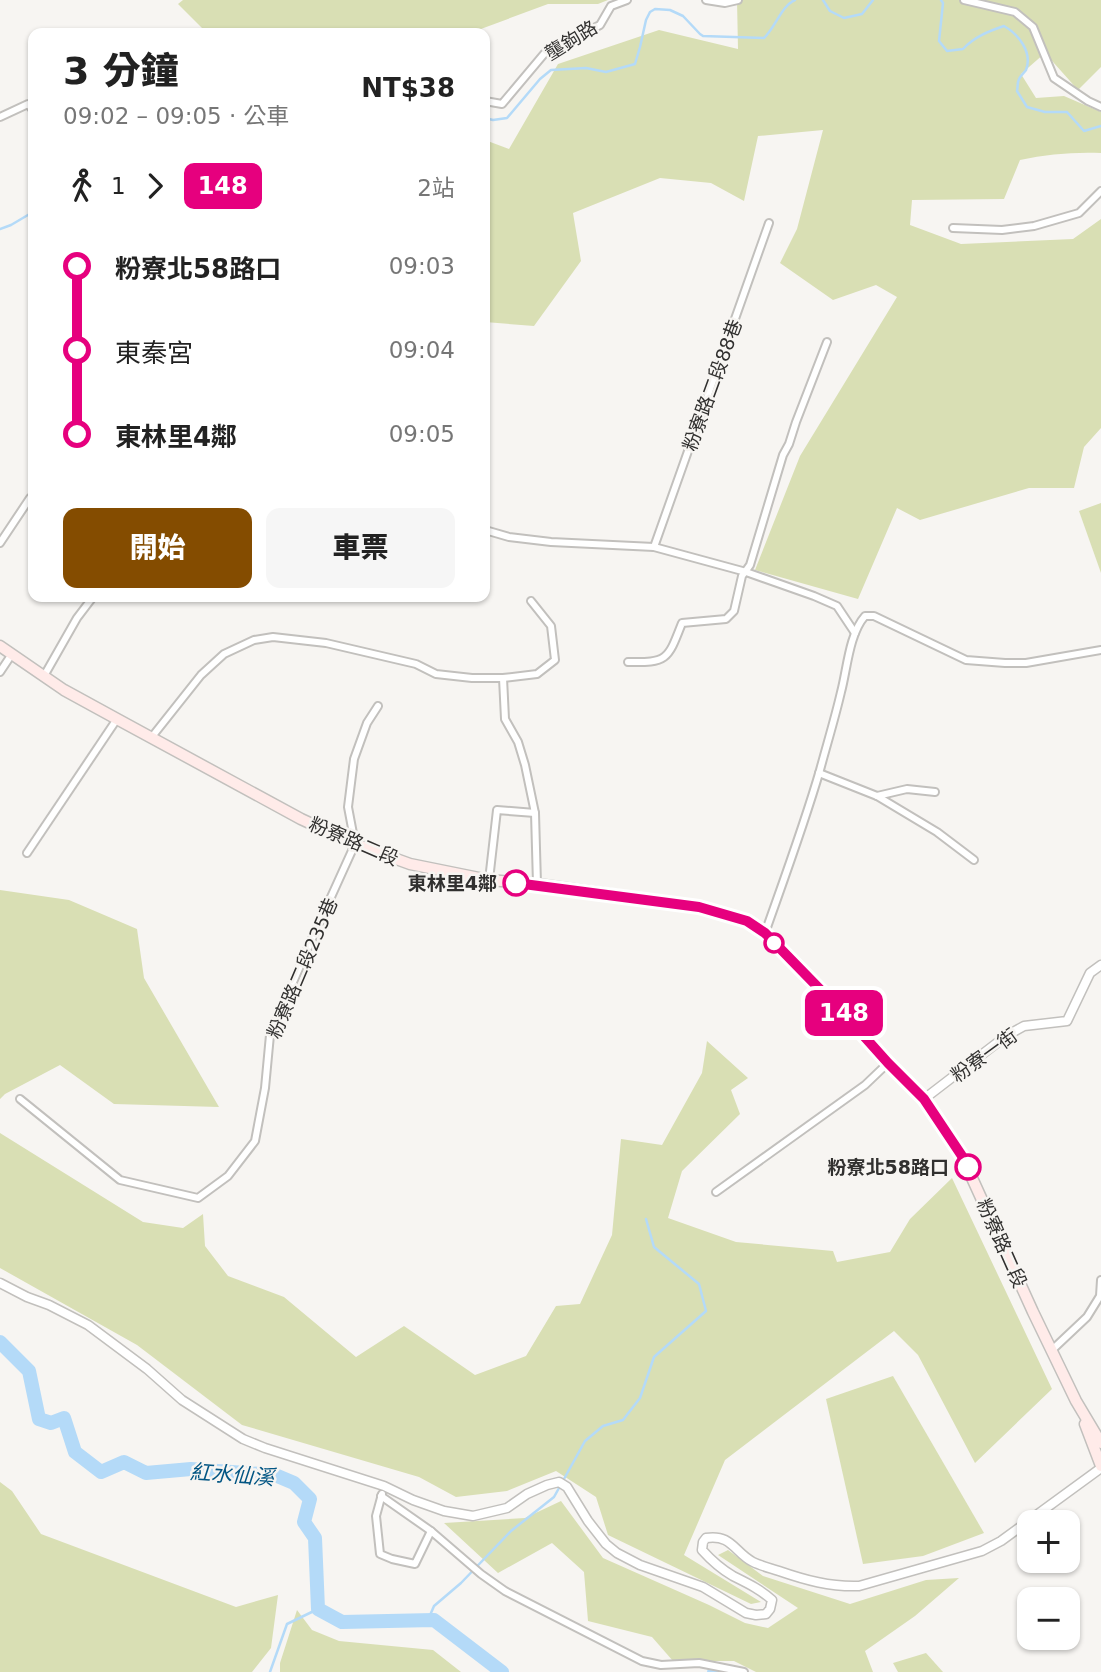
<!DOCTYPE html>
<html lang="zh-TW">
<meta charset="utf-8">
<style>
:root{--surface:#fff;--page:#f6f6f6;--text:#222;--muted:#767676;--accent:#844c00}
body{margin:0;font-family:"DejaVu Sans","Noto Sans TC",sans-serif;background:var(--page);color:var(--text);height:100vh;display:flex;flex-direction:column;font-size:26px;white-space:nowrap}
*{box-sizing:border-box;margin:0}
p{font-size:23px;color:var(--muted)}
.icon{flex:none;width:38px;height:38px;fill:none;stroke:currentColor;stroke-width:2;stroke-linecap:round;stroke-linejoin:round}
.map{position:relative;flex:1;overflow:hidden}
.sheet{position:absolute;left:28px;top:28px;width:462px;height:574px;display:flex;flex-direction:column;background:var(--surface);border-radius:14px;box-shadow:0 2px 5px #0004}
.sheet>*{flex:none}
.badge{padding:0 14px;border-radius:10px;font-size:24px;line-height:46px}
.controls{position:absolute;left:1017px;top:1510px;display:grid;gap:14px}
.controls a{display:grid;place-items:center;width:63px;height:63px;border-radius:14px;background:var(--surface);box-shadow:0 2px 5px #0004;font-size:35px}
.map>.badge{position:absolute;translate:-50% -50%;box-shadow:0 0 0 4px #fff}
.legs{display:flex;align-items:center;gap:10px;height:77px;padding:0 35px;font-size:23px}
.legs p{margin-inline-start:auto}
.overview{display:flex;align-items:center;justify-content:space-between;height:119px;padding:0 35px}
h1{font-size:38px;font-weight:800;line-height:52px}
.button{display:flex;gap:14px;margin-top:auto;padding:14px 35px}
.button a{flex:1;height:80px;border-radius:14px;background:var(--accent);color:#fff;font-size:28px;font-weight:800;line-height:80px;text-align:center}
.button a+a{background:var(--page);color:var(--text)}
ul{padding:0 35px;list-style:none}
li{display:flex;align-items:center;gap:24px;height:84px;font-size:26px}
li i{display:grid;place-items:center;width:10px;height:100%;margin:0 9px;background:currentColor}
li i::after{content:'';width:18px;height:18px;margin:-9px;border:5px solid;border-radius:50%;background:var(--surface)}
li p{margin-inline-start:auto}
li:first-child i{background:linear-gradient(#0000 50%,currentColor 0)}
li:last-child i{background:linear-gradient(currentColor 50%,#0000 0)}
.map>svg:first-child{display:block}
.green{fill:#d9dfb4}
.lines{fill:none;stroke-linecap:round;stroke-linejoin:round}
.stream{stroke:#b4daf8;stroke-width:2.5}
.river{stroke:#b4daf8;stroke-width:14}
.minor-casing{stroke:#c2c0bd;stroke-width:10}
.tertiary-casing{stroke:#c2c0bd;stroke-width:11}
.secondary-casing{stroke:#c2c0bd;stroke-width:13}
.minor{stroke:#fff;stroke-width:6}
.tertiary{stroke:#fff;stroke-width:8}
.secondary{stroke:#ffebe9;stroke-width:10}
.line-1-casing{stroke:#fff;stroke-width:16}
.line-1{stroke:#e6007e;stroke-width:10}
.stop-1-dot{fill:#fff;stroke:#e6007e;stroke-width:3.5}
.labels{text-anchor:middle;stroke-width:5;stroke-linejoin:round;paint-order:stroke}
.street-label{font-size:19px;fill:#31302f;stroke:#f7f5f2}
.stop-label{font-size:19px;font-weight:bold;fill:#31302f;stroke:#f7f5f2;text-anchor:end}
.water-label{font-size:21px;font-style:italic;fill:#025583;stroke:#f7f5f2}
</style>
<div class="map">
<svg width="1101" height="1672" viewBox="0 0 1101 1672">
<rect width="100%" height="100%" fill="#f7f5f2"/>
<g class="green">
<polygon points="183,0 608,0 598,4 548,4 470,33 207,33 178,4"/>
<path d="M737,0h364v67l-23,23 -33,-37 -24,21 15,24 28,-2 37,16v41c-27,-1 -54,1 -81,7l-16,39 -92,1 -2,25 51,19 112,-5 28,-20v209l-17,19 -10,41h-45l-109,32 -23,-12 -39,91 -103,-29 45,-114 97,-159 -21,-12 -43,15 -53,-37 17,-34 26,-99 -65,6 -14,65 -33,-18 -51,-5 -87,35 8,48 -47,65 -49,-4v-182l24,9 49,-85 101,-34 79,19z"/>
<polygon points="1101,503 1101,573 1079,511"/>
<polygon points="0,890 69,900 137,929 144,978 219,1107 114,1104 60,1065 5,1094 0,1099"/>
<polygon points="707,1041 748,1078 731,1090 740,1114 682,1171 668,1218 736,1242 833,1251 837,1262 890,1252 910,1219 952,1178 1052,1389 975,1463 918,1355 894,1331 725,1460 684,1555 761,1602 751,1604 608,1535 596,1497 556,1471 507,1491 456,1497 419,1477 242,1425 137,1345 0,1268 0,1133 143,1222 183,1228 203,1214 205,1246 228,1276 284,1297 356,1357 404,1326 475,1375 526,1356 556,1306 580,1304 612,1235 621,1139 662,1145 702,1073"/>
<polygon points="893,1376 984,1533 923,1556 863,1564 826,1399"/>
<polygon points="0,1482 12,1491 41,1534 236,1607 278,1595 271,1648 252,1672 0,1672"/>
<polygon points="561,1501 603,1558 709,1605 745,1623 768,1628 798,1608 718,1555 728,1550 763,1576 850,1604 926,1580 959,1578 915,1616 865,1651 873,1672 756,1672 734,1661 673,1661 652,1637 588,1621 584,1572 552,1543 498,1573 444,1523 525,1518"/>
<polygon points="297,1610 312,1630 339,1641 433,1650 461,1672 280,1672 280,1663"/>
<polygon points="926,1653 943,1672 898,1672 893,1663"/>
</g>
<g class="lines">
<g class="stream">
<polyline points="823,0 830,11 844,18 862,14 873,0"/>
<path d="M941,0l2,3 -4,38 8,10 16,-2c11,-12 26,-18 41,-23 14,8 29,26 22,44 -2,3 -6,6 -7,9 -2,4 -1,8 -2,12l10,16 18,5h22l17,19 17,-5"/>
<path d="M485,118l8,2 14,-2 33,-39 11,-9 35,-2 20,4 29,-8 5,-17 6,-27 4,-8 5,-3 15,1 13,6 17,18 3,2 61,2c11,-10 18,-33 31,-38"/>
<polyline points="0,229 11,225 33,212"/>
<polyline points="428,1620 434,1606 461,1583 511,1531 554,1497 585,1441 603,1426 623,1420 640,1398 654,1357 706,1311 699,1284 654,1247 646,1219"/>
<polyline points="270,1672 287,1624 318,1609"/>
</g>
<g class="river">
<polyline points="0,1342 29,1371 39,1419 51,1423 64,1418 75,1452 101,1472 124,1462 146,1473 191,1469 275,1475 294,1483 310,1499 304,1522 315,1538 318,1609 342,1622 434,1620 502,1672"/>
<polyline points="714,1672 716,1672"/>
</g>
<g class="minor-casing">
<g id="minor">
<polyline points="706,0 725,3 738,0"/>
<polyline points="964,0 1015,12 1033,27 1054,78 1088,101 1101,107"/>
<polyline points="485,101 502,104 544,54 600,25 611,6 627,0"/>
<polyline points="0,117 28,104 33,110"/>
<polyline points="953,228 1002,230 1034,226 1079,213 1101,191"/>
<polyline points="485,530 509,537 551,542 654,547 746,572 814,596 837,606 855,633"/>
<polyline points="0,543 30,498"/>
<polyline points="654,547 769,223"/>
<path d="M628,662c40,1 40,-3 54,-39l44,-4 8,-8 8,-35 8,-11 33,-110 6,-11 7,-22 31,-80"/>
<polyline points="0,672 12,654"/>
<polyline points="44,676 77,618 93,597"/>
<polyline points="151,738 201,675 224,654 254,640 273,637 326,643 416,664 436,674 472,678 503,678 537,674 555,660 551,626 531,601"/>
<polyline points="819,773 877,796 937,832 974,860"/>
<polyline points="877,796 907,789 935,792"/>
<polyline points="535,813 537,884"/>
<polyline points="27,853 117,719"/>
<polyline points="489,880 497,810 535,813 525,765 518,742 505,719 503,678"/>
<path d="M765,933c19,-54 39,-108 55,-163 7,-26 15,-52 21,-78 6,-22 8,-58 24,-76h9l92,44 39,3h21l75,-13"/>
<polyline points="20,1099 120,1180 198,1198 228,1176 255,1141 265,1088 270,1035 307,950 355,844 348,807 354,759 367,723 378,706"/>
<polyline points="716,1192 865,1085 888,1063"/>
<polyline points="1052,1350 1087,1317 1100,1296 1101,1280"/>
<polyline points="382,1494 376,1516 380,1554 392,1559 415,1564 431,1531"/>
<polyline points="381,1496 431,1531 481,1574 505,1591 642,1661 661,1665 699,1663 744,1672"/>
</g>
</g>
<g class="tertiary-casing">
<g id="tertiary">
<polyline points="924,1099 1006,1036 1024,1026 1067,1021 1090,973 1101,965"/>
<path d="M0,1283l27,14 22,8 39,20 59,44 35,31 61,39 22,9 119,38 29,14 31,11 29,5 34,-8 20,-14 20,-9 12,-3 8,5 21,34 18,23 11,9 23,12 63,22 43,26 10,2 10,-1 4,-5 2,-9c-12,-11 -25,-17 -39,-24 -12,-7 -22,-16 -31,-26l1,-8 3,-4c26,-4 28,14 47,24 8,4 17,6 26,9 26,9 51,16 80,15l123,-35 19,-10 100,-73"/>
</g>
</g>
<g class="secondary-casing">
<g id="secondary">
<polyline points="0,646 64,690 117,719 301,819 355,844 410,864 489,880 537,884 699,907 747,921 765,933 845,1015 888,1063 924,1099 962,1156 1033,1312 1076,1401 1101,1443"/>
<polyline points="1085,1424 1101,1466"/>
</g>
</g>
<use href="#minor" class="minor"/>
<use href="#tertiary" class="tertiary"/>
<use href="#secondary" class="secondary"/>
</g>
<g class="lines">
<g class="line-1-casing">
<polyline id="line-1" points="516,883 699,907 747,921 765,933 845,1015 888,1063 924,1099 962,1156 968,1167"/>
</g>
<use href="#line-1" class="line-1"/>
</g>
<g class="stop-1-dot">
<circle cx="516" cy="883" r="12"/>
<circle cx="774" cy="943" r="9"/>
<circle cx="968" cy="1167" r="12"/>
</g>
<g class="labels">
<g class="street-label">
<text transform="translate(571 40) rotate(-32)" y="7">壟鉤路</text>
<text transform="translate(712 385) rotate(-70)" y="7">粉寮路二段88巷</text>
<text transform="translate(354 841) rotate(23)" y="7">粉寮路二段</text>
<text transform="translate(302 968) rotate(-67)" y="7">粉寮路二段235巷</text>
<text transform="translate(984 1055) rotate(-36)" y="7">粉寮一街</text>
<text transform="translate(1002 1243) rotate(66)" y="7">粉寮路二段</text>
</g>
<g class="stop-label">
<text x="497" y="890">東林里4鄰</text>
<text x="949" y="1174">粉寮北58路口</text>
</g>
<g class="water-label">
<text transform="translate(232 1475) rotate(4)" y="7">紅水仙溪</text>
</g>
</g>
</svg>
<div class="controls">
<a>+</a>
<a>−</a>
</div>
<b class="badge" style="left:844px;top:1013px;background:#e6007e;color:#fff">148</b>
<section class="sheet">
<div class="overview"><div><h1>3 分鐘</h1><p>09:02 – 09:05 · 公車</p></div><b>NT$38</b></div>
<div class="legs"><svg class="icon" aria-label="walk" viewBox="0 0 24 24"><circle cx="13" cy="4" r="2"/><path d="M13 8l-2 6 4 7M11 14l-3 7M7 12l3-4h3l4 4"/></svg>1<svg class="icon" aria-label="forward" viewBox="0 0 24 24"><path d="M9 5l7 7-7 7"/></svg><b class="badge" style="background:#e6007e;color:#fff">148</b><p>2站</p></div>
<ul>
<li><i style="color:#e6007e"></i><b>粉寮北58路口</b><p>09:03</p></li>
<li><i style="color:#e6007e"></i><span>東秦宮</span><p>09:04</p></li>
<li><i style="color:#e6007e"></i><b>東林里4鄰</b><p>09:05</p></li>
</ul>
<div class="button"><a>開始</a><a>車票</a></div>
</section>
</div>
